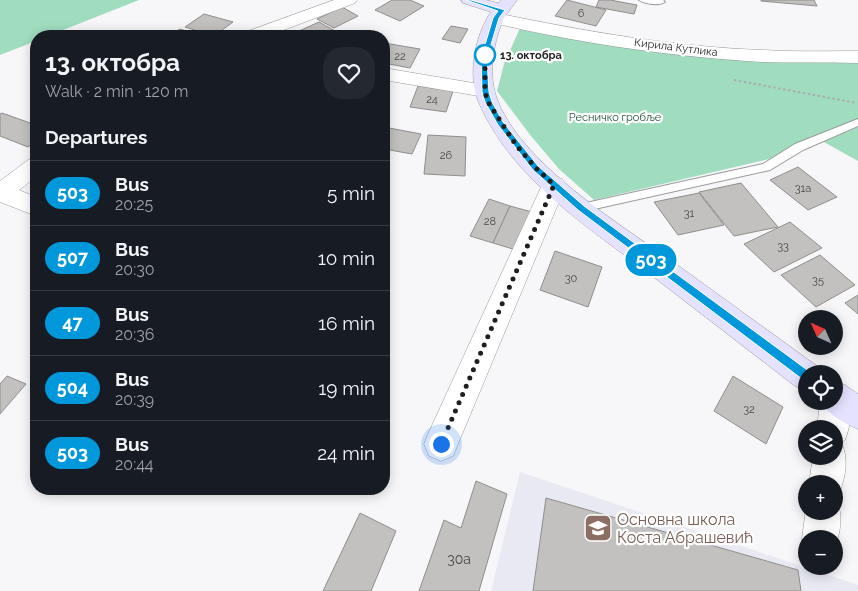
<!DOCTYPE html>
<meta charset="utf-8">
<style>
:root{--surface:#171b24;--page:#242831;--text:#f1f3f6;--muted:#9ea1a6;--line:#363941}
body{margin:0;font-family:Raleway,sans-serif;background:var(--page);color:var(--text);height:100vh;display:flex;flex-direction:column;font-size:19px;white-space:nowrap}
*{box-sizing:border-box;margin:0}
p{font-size:16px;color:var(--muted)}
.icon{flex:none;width:28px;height:28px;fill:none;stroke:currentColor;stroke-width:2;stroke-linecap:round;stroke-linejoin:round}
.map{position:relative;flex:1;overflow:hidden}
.sheet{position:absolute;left:30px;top:30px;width:360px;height:465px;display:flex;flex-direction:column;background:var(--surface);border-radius:20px;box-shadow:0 2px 12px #0003}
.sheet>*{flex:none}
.badge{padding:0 10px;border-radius:16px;font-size:18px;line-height:32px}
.needle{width:32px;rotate:315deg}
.buttons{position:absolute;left:798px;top:310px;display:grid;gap:10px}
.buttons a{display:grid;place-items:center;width:45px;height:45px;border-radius:50%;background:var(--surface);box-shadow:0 2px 12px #0003;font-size:25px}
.you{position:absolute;width:25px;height:25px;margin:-12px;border:4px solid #fff;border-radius:50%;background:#1a73e8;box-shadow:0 0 0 8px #1a73e833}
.map>.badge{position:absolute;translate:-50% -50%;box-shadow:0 0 0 2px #fff}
h2{padding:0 15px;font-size:19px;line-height:45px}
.round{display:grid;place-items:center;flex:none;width:52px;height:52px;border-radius:20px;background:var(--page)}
.summary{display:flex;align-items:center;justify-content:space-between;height:85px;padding:0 15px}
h1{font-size:24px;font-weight:700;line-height:38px}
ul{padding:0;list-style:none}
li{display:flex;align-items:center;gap:15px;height:65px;padding:0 15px;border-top:1px solid var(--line)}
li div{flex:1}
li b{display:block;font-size:19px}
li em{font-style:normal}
li .badge{min-width:55px;font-weight:700;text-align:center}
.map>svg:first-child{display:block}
.built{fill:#e9e9f3}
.green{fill:#a0ddbe}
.building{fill:#c2c1bf;stroke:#8f8e8d}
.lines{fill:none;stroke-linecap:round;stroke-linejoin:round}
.lane-casing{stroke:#999a9b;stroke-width:2}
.street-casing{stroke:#999a9b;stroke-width:1}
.secondary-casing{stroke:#999a9b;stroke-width:1}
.path{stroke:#ababad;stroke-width:2;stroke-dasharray:2.5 2.5;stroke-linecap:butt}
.lane{fill:#fff;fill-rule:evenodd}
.street{fill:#fff;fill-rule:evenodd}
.secondary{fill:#e5e2ff;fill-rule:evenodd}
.line{fill:#0098da;stroke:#fff}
.walk{stroke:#1f1f20;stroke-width:5;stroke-dasharray:0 9}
.stop-dot{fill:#fff;stroke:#0098da;stroke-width:2.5}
.labels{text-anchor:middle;stroke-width:4.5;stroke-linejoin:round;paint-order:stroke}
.number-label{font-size:11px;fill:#484848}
.far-street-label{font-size:11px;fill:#1f1f20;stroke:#fff}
.far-stop-label{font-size:11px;font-weight:bold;fill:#1f1f20;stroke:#fff;text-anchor:start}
.far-park-label{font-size:11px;fill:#1f533c;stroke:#fff}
.near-number-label{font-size:14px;fill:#484848}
.near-education-label{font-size:16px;fill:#785e54;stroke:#fff;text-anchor:start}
</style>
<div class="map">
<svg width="858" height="591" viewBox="0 0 858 591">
<rect width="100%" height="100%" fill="#f7f7f9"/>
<polygon class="built" points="520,472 858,585 858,591 491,591"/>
<g class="green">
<polygon points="0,0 139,0 48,36 36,36 36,41 0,55"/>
<polygon points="520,28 672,50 858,60 858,161 813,136 769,159 594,200 559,169 531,136 497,91 504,64"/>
</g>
<g class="building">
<polygon points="392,0 410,0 424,6 400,21 375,10"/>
<polygon points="567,0 606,10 596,26 555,16"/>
<polygon points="599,0 610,0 637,5 634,14 596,7"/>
<polygon points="761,0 814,0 817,6 761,1"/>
<polygon points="342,7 358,16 334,28 317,19"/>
<polygon points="204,14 233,22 214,36 185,27"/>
<polygon points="319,22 337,32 328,36 288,36"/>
<polygon points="451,26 468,29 460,43 442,39"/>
<polygon points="180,29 203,36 168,36"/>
<polygon points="384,43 420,49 410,68 384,63"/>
<polygon points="418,86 453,91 446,112 410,107"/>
<polygon points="2,113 36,125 36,141 28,147 0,136 0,114"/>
<polygon points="384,127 421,134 412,154 384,149"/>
<polygon points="428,135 466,137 465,176 424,174"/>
<polygon points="798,167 837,197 808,210 770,180"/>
<polygon points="741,183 778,227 734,236 699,192"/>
<polygon points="699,193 724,225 678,235 654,202"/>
<polygon points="489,199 510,206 493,243 470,236"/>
<polygon points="510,206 532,212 516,250 493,243"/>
<polygon points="790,222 822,248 774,272 744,244"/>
<polygon points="555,251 602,267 588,307 540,290"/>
<polygon points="820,255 855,285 816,307 781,275"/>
<polygon points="858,295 858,314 845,303"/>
<polygon points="7,376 26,384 0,414 0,384"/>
<polygon points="733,376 783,407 766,444 714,411"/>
<polygon points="476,481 507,494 479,591 419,591 444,520 461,528"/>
<polygon points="546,498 798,570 801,591 533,591"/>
<polygon points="360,513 396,531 371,591 323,591"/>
</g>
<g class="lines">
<g class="lane-casing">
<g id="lane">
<path d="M639,0h24l2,2c-6,4 -20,2 -26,-2z"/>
<polygon points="858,119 858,126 803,150 770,170 581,212 575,208 581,204 763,164 795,144"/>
</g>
</g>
<g class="street-casing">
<g id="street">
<polygon points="334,0 357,0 355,3 268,36 243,36 246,32"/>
<path d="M496,13c88,18 177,34 267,37 32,2 63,1 95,1v12c-32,-1 -64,0 -96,-1 -87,-5 -187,-19 -272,-40l-3,-4 3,-4z"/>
<polygon points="384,68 485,85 492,87 495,91 492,95 485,97 384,80"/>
<polygon points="36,157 36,177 19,190 36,197 36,216 0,202 0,181 28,160"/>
<polygon points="554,177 562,179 566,185 453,456 441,461 429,456 424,444 429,432 542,185 546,179"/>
<path d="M836,383l11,4c7,17 4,37 -2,53l-6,3 3,1c7,18 3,35 -4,52l-4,2c11,14 6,36 0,52v-11h-28v11l-4,-11 4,-31v3h28v-27h-25l4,-28h21v-27h-17l3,-28h14v-17z"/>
</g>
</g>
<g class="secondary-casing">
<g id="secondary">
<path d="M461,0h25l12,3 3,-3h16c-4,6 -9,12 -13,18 -10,22 -16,54 -8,78 22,66 125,129 180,168 47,34 94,68 141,102l3,8h-14v16l-11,-4c-48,-37 -96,-74 -144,-111 -63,-48 -139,-96 -172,-172 -12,-27 -4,-68 12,-91l-28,-9z"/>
<path d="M834,381l11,4 13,9v35c-12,-5 -32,-15 -37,-28h13z"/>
</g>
</g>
<polyline class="path" points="734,80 857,103"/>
<use href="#lane" class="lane"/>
<use href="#street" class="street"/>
<use href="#secondary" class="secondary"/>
</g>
<polygon class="line" points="466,0 471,0 505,10 499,18 487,58 489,92 492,102 503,122 538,166 584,206 810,372 812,375 810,379 802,379 578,210 533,170 498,125 485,102 482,92 481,58 493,18 498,11"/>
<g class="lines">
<polyline class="walk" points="441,444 554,185 536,168 516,145 488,102 485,92 485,55"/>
</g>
<defs>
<g id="school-square" transform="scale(1.4375)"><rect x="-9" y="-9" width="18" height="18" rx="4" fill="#8d6e63" stroke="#fff"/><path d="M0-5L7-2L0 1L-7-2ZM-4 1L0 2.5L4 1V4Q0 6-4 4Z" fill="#fff"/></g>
</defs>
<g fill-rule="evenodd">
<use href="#school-square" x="598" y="528"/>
</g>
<circle class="stop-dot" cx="485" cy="55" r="10"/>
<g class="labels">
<g class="number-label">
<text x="581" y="17">6</text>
<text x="400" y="60">22</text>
<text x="432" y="103">24</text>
<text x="446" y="159">26</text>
<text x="803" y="192">31a</text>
<text x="689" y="217">31</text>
<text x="490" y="225">28</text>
<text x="783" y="250">33</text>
<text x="571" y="282">30</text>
<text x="818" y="284">35</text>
<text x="749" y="413">32</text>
</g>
<g class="far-street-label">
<text transform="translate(676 47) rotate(7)" y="4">Кирила Кутлика</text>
</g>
<g class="far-stop-label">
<text x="500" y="59">13. октобра</text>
</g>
<g class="far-park-label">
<text x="615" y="121">Ресничко гробље</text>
</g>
<g class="near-number-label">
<text x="459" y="564">30a</text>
</g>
<g class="near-education-label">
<text x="617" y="525">Основна школа<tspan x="617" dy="18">Коста Абрашевић</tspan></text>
</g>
</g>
</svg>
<div class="buttons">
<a><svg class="needle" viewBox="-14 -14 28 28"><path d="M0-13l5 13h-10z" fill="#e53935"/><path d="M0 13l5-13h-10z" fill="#9ea1a6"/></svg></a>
<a><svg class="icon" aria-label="locate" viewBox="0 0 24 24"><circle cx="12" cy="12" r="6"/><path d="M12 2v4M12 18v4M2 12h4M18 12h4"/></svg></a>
<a><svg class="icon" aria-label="layers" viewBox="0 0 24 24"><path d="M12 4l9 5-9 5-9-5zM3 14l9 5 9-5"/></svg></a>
<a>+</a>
<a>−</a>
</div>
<div class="you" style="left:441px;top:444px"></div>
<b class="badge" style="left:651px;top:260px;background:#0098da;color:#fff">503</b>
<section class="sheet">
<div class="summary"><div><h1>13. октобра</h1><p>Walk · 2 min · 120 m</p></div><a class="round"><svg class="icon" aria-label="heart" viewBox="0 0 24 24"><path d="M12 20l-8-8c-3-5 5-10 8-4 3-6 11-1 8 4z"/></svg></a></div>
<h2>Departures</h2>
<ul>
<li><span class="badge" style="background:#0098da;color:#fff">503</span><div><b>Bus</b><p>20:25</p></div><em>5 min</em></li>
<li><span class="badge" style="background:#0098da;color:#fff">507</span><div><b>Bus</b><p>20:30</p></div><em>10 min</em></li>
<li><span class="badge" style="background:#0098da;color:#fff">47</span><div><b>Bus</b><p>20:36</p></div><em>16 min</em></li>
<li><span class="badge" style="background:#0098da;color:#fff">504</span><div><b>Bus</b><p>20:39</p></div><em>19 min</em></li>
<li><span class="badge" style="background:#0098da;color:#fff">503</span><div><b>Bus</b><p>20:44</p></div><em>24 min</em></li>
</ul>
</section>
</div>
